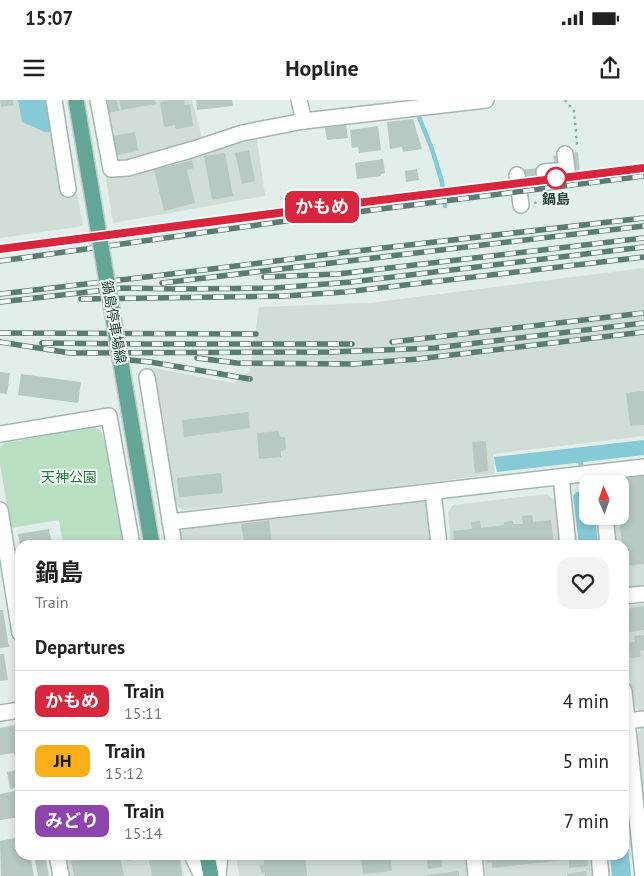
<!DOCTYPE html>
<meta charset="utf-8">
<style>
:root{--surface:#fff;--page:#f2f2f2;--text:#222;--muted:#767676;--line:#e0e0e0}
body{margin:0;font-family:"PT Sans","Noto Sans JP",sans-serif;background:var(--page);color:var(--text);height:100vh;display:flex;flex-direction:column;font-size:19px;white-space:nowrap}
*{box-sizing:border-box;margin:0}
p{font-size:16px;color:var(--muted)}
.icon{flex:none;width:28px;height:28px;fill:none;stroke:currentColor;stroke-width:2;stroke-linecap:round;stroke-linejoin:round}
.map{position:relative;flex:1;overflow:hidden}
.details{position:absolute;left:15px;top:440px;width:614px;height:320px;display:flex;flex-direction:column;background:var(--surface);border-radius:15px;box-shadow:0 2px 8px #0003}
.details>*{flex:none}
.badge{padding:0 10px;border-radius:8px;font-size:18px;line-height:32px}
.needle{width:32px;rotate:358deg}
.controls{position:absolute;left:579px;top:375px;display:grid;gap:10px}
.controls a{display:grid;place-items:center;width:50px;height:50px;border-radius:10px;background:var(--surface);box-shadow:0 2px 8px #0003;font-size:25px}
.map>.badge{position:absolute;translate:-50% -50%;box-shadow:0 0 0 2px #fff}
h2{padding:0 20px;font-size:19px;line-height:45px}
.round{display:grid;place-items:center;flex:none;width:52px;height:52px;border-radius:15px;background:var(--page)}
.head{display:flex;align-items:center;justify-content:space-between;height:85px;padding:0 20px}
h1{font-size:24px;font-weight:700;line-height:38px}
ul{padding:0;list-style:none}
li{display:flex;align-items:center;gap:15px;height:60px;padding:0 20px;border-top:1px solid var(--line)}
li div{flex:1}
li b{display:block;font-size:19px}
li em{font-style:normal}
li .badge{min-width:55px;font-weight:700;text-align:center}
.status{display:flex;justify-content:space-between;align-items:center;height:35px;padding:0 25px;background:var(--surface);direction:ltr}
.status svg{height:14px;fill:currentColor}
header{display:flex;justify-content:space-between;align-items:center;height:65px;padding:0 20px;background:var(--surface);font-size:22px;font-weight:700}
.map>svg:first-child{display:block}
.built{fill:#d0ded7}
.green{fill:#bae0c4}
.water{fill:#86cad7}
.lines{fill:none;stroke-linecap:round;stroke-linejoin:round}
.stream{stroke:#86cad7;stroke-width:4.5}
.building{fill:#b7c9c1}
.minor-casing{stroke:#a4b6b0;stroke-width:18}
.major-casing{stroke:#c1cac7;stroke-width:18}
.path{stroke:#80b4a4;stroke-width:2.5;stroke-dasharray:2.5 4;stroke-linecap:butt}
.minor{stroke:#fff;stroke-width:15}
.major{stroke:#63a695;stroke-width:15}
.rail-casing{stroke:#5b7c73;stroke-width:5.5}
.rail{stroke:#f3faf6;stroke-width:4;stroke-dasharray:11;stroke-linecap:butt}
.major-bridge-casing{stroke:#c1cac7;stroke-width:18;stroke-linecap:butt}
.major-bridge{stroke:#63a695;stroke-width:15}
.line-casing{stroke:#fff;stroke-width:11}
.line{stroke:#d7263d;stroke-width:8}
.stop-dot{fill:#fff;stroke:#d7263d;stroke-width:2.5}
.labels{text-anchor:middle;stroke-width:4;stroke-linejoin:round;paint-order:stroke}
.stop-label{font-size:14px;font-weight:bold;fill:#214038;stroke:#f3faf6}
.street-label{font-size:14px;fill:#214038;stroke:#f3faf6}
.park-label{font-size:14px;fill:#277a48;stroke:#f3faf6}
</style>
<div class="status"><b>15:07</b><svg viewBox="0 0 49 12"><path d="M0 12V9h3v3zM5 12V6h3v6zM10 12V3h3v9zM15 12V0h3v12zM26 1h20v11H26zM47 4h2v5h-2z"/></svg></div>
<header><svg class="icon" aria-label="menu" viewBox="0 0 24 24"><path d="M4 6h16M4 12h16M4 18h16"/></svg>Hopline<svg class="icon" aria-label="share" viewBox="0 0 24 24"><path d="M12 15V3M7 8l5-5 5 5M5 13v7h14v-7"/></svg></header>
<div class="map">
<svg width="644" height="776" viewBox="0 0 644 776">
<rect width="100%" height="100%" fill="#e2eee9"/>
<g class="built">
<polygon points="0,0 49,0 62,86 77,94 83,126 0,138"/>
<polygon points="103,0 192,0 202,38 255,25 265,96 113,123 105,73"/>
<polygon points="644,168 644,336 493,354 495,374 344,393 184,410 174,406 148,267 234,283 250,271 259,207 370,203"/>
<polygon points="644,372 644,486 628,488 624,485 624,445 616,445 613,416 620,416 620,384 609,384 609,383 616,375"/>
<polygon points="547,394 556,402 560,445 451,445 448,413 453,405"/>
<polygon points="420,400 430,406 434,445 181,445 179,435 187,425"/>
<polygon points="644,504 644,611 640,611 632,604 624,521 624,511 630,505"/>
<polygon points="642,628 644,628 644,713 636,636"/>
<polygon points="66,755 180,755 184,776 69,776"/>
<polygon points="236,755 466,755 468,776 239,776"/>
<polygon points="484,755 590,755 592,776 486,776"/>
</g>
<polygon class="green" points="95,327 101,332 114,367 127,445 63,445 59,420 11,428 0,364 0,347 5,343"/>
<g class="water">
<polygon points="18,0 46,0 51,32 45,32 22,22"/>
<polygon points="644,340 644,355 497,372 494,357"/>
<polygon points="587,391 588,416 595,416 598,445 579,445 573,396 576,392"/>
<polygon points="624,707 631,776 612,776 610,755 624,755"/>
</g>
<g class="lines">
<g class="stream">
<polyline points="412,0 432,49 442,82 445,106"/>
<polyline points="580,357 584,396"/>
</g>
</g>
<g class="building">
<polygon points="0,0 13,0 14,5 1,7"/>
<polygon points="107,0 117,0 119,11 109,13"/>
<polygon points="119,0 155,0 156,4 121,10"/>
<polygon points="168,0 184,0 185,5 190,4 193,26 176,29 175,25 164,27 160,2"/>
<polygon points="196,0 232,0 233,6 197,10"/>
<polygon points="413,19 422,49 403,52 402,47 390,49 387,22"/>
<polygon points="346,25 348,38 327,40 325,28"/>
<polygon points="378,26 381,50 359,53 358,47 352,48 350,30"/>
<polygon points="135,32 138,51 117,55 113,36"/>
<polygon points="249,50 255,81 242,84 235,53"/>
<polygon points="578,52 580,74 523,81 512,71 555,66 553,56"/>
<polygon points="225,53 233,96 212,100 204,56"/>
<polygon points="383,59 385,73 381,74 381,76 357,79 355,63"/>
<polygon points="192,60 194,68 187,70 195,103 164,111 154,70"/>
<polygon points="417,69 419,80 406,82 405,71"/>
<polygon points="0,272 10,273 7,294 0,293"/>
<polygon points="21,274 81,282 78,303 18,295"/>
<polygon points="644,291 644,325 630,326 626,293"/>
<polygon points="248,312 250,328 184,337 182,320"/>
<polygon points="279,331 280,337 285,337 286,350 281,351 281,357 259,359 257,333"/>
<polygon points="486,341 488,371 475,373 472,342"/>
<polygon points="221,373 223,393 179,397 177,378"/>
<polygon points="644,376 644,464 624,466 624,445 622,445 619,416 620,416 620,384 615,384 615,379"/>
<polygon points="532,415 533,422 551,420 554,445 455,445 453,431 472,429 471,422 480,421 481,428 504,425 504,422 513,421 513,424 523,424 522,416"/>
<polygon points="269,420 272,445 248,445 248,441 244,442 241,424"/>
<polygon points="49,429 52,445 20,445 18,434"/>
<polygon points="217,440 217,445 197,445 197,442"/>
<polygon points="644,506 644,530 628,532 627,514 630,508"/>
<polygon points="0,510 3,510 9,547 0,548"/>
<polygon points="644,535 644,550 640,551 641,557 630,558 629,543 635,542 634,536"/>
<polygon points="0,554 4,554 8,580 0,581"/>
<polygon points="20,624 20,655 14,656 14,653 0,655 0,628"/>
<polygon points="20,669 20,687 10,689 7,672"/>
<polygon points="20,690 20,717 0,720 0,694"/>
<polygon points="20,737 20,755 30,755 34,776 1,776 0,741"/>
<polygon points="34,755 45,755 49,776 38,776"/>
<polygon points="104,755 120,755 124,776 74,776 71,761"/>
<polygon points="127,755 144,755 144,758 128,761"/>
<polygon points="148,755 179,755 182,776 152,776"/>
<polygon points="263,755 305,755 307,776 265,776 265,773 261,773 260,765 264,764"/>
<polygon points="361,755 424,755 424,756 391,760 392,771 363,774"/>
<polygon points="426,755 441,755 442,767 428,769"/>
<polygon points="486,755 565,755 565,760 492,768 492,762 487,763"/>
<polygon points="568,755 587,755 588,766 569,768"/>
<polygon points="459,771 459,776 427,776 427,775"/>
<polygon points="586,771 587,776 567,776 567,774"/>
</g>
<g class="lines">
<g class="minor-casing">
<g id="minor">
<polyline points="54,0 68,89"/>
<polyline points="98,0 111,69 128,68 194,49 242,33 304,21 486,0"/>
<polyline points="299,0 304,21"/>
<polyline points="544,72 567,70 565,54"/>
<polyline points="517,75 521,105"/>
<polyline points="147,277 174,445"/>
<polyline points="0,334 109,316 132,445"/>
<polyline points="561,377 568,445"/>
<polyline points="433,392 439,445"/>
<polyline points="0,410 20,533"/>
<polyline points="605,416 608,445"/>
<polyline points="170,422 644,367"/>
<polyline points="624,496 644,494"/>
<polyline points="624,591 643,776"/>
<polyline points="0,613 20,610"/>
<polyline points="627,621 644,619"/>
<polyline points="57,755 61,776"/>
<polyline points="192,755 202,776"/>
<polyline points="474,755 476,776"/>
<polyline points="599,755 601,776"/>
<polyline points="218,776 220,755"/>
</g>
</g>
<g class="major-casing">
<polyline id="major" points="207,755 211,776"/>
</g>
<g class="path">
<polyline points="565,0 574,11 577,45"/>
<polyline points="534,103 549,102"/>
</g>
<use href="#minor" class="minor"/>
<use href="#major" class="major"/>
<g class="rail-casing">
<g id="rail">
<polyline points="0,149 292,111 644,68"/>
<polyline points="0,161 293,120 644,76"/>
<polyline points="264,177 338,174 644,138"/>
<polyline points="162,183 644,126"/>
<polyline points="0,194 163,175 348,152 644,118"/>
<polyline points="81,199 284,196 345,192 644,157"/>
<polyline points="0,202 123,188 181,189 275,188 351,182 644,147"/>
<polyline points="0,233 256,234"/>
<polyline points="0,242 70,253 330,252 435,248 644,223"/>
<polyline points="392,242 644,213"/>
<polyline points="42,243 144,244 352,244"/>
<polyline points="197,258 237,263 353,264 418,259 644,232"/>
<polyline points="119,259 150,262 250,279"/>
</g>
</g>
<use href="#rail" class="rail"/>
<g class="major-bridge-casing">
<polyline id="major-bridge" points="76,0 152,445"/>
</g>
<use href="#major-bridge" class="major-bridge"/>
</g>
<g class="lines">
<g class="line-casing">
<polyline id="line" points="0,149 348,104 644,68"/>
</g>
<use href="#line" class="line"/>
</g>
<circle class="stop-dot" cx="556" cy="78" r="10"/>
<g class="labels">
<g class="stop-label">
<text x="556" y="104">鍋島</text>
</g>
<g class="street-label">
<text transform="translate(114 222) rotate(80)" y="5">鍋島停車場線</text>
</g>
<g class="park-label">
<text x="69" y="382">天神公園</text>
</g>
</g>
</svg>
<div class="controls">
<a><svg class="needle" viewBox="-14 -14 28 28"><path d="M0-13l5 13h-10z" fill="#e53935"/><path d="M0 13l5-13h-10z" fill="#767676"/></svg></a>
</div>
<b class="badge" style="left:322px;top:107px;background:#d7263d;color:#fff">かもめ</b>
<section class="details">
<div class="head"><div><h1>鍋島</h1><p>Train</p></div><a class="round"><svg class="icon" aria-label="heart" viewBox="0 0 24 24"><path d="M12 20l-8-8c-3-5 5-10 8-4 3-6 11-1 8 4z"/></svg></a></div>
<h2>Departures</h2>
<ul>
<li><span class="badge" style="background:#d7263d;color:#fff">かもめ</span><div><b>Train</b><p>15:11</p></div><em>4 min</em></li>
<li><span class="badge" style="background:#faaf18;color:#111">JH</span><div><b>Train</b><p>15:12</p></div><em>5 min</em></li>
<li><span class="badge" style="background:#8e44ad;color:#fff">みどり</span><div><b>Train</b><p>15:14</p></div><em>7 min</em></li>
</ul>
</section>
</div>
